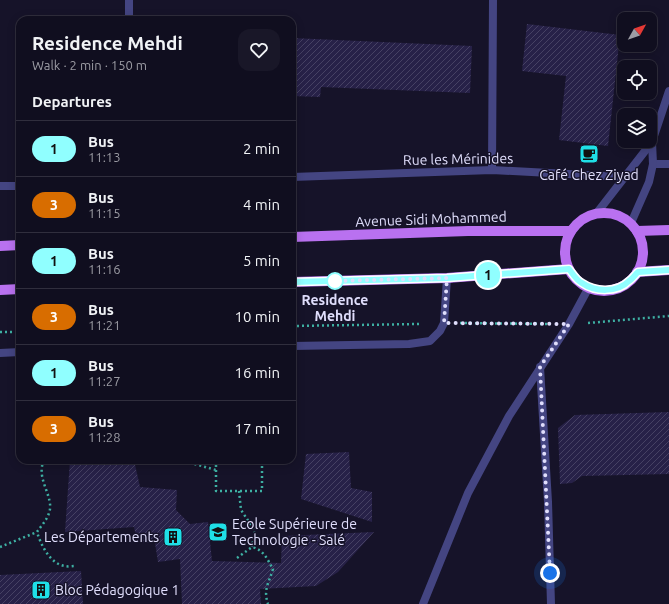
<!DOCTYPE html>
<meta charset="utf-8">
<style>
:root{--surface:#100e1f;--page:#191728;--text:#f1f3f6;--muted:#9c9ca4;--line:#302e3d}
body{margin:0;font-family:Ubuntu,sans-serif;background:var(--page);color:var(--text);height:100vh;display:flex;flex-direction:column;font-size:15px;white-space:nowrap}
*{box-sizing:border-box;margin:0}
p{font-size:13px;color:var(--muted)}
.icon{flex:none;width:22px;height:22px;fill:none;stroke:currentColor;stroke-width:2;stroke-linecap:round;stroke-linejoin:round}
.map{position:relative;flex:1;overflow:hidden}
.drawer{position:absolute;left:16px;top:16px;width:280px;height:448px;display:flex;flex-direction:column;background:var(--surface);border-radius:12px;box-shadow:0 2px 10px #0003,0 0 0 1px var(--line)}
.drawer>*{flex:none}
.badge{padding:0 8px;border-radius:13px;font-size:14px;line-height:26px}
.needle{width:26px;rotate:50deg}
.buttons{position:absolute;left:617px;top:12px;display:grid;gap:8px}
.buttons a{display:grid;place-items:center;width:40px;height:40px;border-radius:8px;background:var(--surface);box-shadow:0 2px 10px #0003,0 0 0 1px var(--line);font-size:20px}
.you{position:absolute;width:20px;height:20px;margin:-10px;border:3px solid #fff;border-radius:50%;background:#1a73e8;box-shadow:0 0 0 6px #1a73e833}
.map>.badge{position:absolute;translate:-50% -50%;box-shadow:0 0 0 2px #fff}
h2{padding:0 16px;font-size:15px;line-height:36px}
.round{display:grid;place-items:center;flex:none;width:42px;height:42px;border-radius:12px;background:var(--page)}
.overview{display:flex;align-items:center;justify-content:space-between;height:68px;padding:0 16px}
h1{font-size:19px;font-weight:700;line-height:30px}
ul{padding:0;list-style:none}
li{display:flex;align-items:center;gap:12px;height:56px;padding:0 16px;border-top:1px solid var(--line)}
li div{flex:1}
li b{display:block;font-size:15px}
li em{font-style:normal}
li .badge{min-width:44px;font-weight:700;text-align:center}
.map>svg:first-child{display:block}
.building{fill:url(#building-hatch)}
.lines{fill:none;stroke-linecap:round;stroke-linejoin:round}
.path{stroke:#3eb0a3;stroke-width:2.5;stroke-dasharray:2 3;stroke-linecap:butt}
.minor{stroke:#444582;stroke-width:8}
.tertiary{stroke:#444582;stroke-width:8}
.primary{stroke:#b971f0;stroke-width:10}
.line-casing{stroke:#fff;stroke-width:9}
.line{stroke:#90ffff;stroke-width:6}
.walk{stroke:#e0defc;stroke-width:4;stroke-dasharray:0 7.2}
.stop-dot{fill:#fff;stroke:#90ffff;stroke-width:2}
.labels{text-anchor:middle;stroke-width:3;stroke-linejoin:round;paint-order:stroke}
.street-label{font-size:14px;fill:#e0defc;stroke:#161329}
.poi-label{font-size:14px;fill:#e0defc;stroke:#161329;text-anchor:start}
.stop-label{font-size:14px;font-weight:bold;fill:#e0defc;stroke:#161329}
</style>
<div class="map">
<svg width="669" height="604" viewBox="0 0 669 604">
<defs>
<pattern id="building-hatch" width="6" height="6" patternUnits="userSpaceOnUse"><rect width="6" height="6" fill="#272148"/><path d="M-1 1l2-2M0 6l6-6M5 7l2-2" fill="none" stroke="#464163"/></pattern>
</defs>
<rect width="100%" height="100%" fill="#161329"/>
<g class="building">
<polygon points="527,24 620,35 608,146 559,140 566,76 522,71"/>
<polygon points="292,38 472,46 470,93 321,87 320,97 292,96"/>
<polygon points="669,412 669,474 582,476 572,483 560,484 558,428 575,415"/>
<polygon points="349,452 351,488 372,492 372,522 301,499 306,454"/>
<polygon points="70,460 134,460 140,487 177,490 176,510 190,524 208,522 212,561 281,563 282,536 374,532 338,572 316,586 260,589 261,604 182,604 180,559 158,562 155,543 137,542 134,527 65,532"/>
<polygon points="81,571 83,604 0,604 0,575"/>
</g>
<g class="lines">
<g class="path">
<polyline points="460,323 549,324"/>
<polyline points="588,323 669,316"/>
<polyline points="292,326 419,324"/>
<polyline points="0,332 20,332"/>
<path d="M44,460c-9,19 11,37 5,53 -2,7 -8,13 -12,19 4,13 13,32 28,34 3,1 7,0 10,0"/>
<polyline points="180,460 216,470"/>
<polyline points="216,460 216,491 262,491 262,460"/>
<polyline points="239,491 241,510 255,531 252,547"/>
<polyline points="0,547 37,532"/>
<path d="M237,558l15,-11c12,3 15,12 21,22 -4,14 -10,20 -5,35"/>
</g>
<g class="minor">
<polyline points="129,20 129,0"/>
<polyline points="653,164 669,164"/>
<polyline points="492,170 493,0"/>
<polyline points="292,177 492,170 624,177"/>
<polyline points="0,186 20,186"/>
<polyline points="292,346 409,344 430,341 440,331 444,323 447,278"/>
<polyline points="0,353 20,352"/>
<polyline points="540,367 548,502 551,604"/>
<polyline points="423,604 468,493 509,416 569,324 589,287"/>
</g>
<g class="tertiary">
<polyline points="596,214 652,142"/>
<polyline points="631,223 649,182 653,164 652,142 669,91"/>
</g>
<g class="primary">
<circle cx="604" cy="252" r="39"/>
<polyline points="637,231 669,230"/>
<polyline points="292,237 468,231 571,231"/>
<polyline points="0,246 20,245"/>
<polyline points="637,272 669,270"/>
<polyline points="292,282 447,278 569,269"/>
<polyline points="0,290 20,289"/>
</g>
</g>
<g class="lines">
<g class="line-casing">
<path id="line" d="M292,282l155,-4 122,-9c4,5 7,11 13,14 13,9 35,10 47,-2 3,-2 6,-6 9,-9l31,-2"/>
</g>
<use href="#line" class="line"/>
<polyline class="walk" points="335,281 333,281 447,278 444,323 569,324 540,367 550,573"/>
</g>
<defs>
<g id="cafe-square" transform="scale(1)"><rect x="-9" y="-9" width="18" height="18" rx="4" fill="#1fdfe7" stroke="#161329"/><path d="M-5.5-4.5H6V0H3Q3 3.5 0 3.5H-2.5Q-5.5 3.5-5.5 0ZM3-3.2v2h1.7v-2ZM-6 4.5H4V6H-6Z" fill="#111"/></g>
<g id="university-square" transform="scale(1)"><rect x="-9" y="-9" width="18" height="18" rx="4" fill="#1fdfe7" stroke="#161329"/><path d="M0-5L7-2L0 1L-7-2ZM-4 1L0 2.5L4 1V4Q0 6-4 4Z" fill="#111"/></g>
<g id="building-square" transform="scale(1)"><rect x="-9" y="-9" width="18" height="18" rx="4" fill="#1fdfe7" stroke="#161329"/><path d="M-4-6H4V6H1V3H-1V6H-4ZM-2.5-4.3h1.7v1.8h-1.7ZM.8-4.3h1.7v1.8H.8ZM-2.5-1h1.7V.8h-1.7ZM.8-1h1.7V.8H.8Z" fill="#111"/></g>
</defs>
<g fill-rule="evenodd">
<use href="#cafe-square" x="589" y="154"/>
<use href="#university-square" x="218" y="532"/>
<use href="#building-square" x="173" y="537"/>
<use href="#building-square" x="41" y="590"/>
</g>
<circle class="stop-dot" cx="335" cy="281" r="8"/>
<g class="labels">
<g class="street-label">
<text transform="translate(458 159) rotate(-1)" y="5">Rue les Mérinides</text>
<text transform="translate(431 219) rotate(-2)" y="5">Avenue Sidi Mohammed</text>
</g>
<g class="poi-label">
<text x="589" y="180" text-anchor="middle">Café Chez Ziyad</text>
<text x="232" y="529">Ecole Supérieure de<tspan x="232" dy="16">Technologie - Salé</tspan></text>
<text x="159" y="542" text-anchor="end">Les Départements</text>
<text x="55" y="595">Bloc Pédagogique 1</text>
</g>
<g class="stop-label">
<text x="335" y="305">Residence<tspan x="335" dy="16">Mehdi</tspan></text>
</g>
</g>
</svg>
<div class="buttons">
<a><svg class="needle" viewBox="-14 -14 28 28"><path d="M0-13l5 13h-10z" fill="#e53935"/><path d="M0 13l5-13h-10z" fill="#9c9ca4"/></svg></a>
<a><svg class="icon" aria-label="locate" viewBox="0 0 24 24"><circle cx="12" cy="12" r="6"/><path d="M12 2v4M12 18v4M2 12h4M18 12h4"/></svg></a>
<a><svg class="icon" aria-label="layers" viewBox="0 0 24 24"><path d="M12 4l9 5-9 5-9-5zM3 14l9 5 9-5"/></svg></a>
</div>
<div class="you" style="left:550px;top:573px"></div>
<b class="badge" style="left:488px;top:275px;background:#90ffff;color:#111">1</b>
<section class="drawer">
<div class="overview"><div><h1>Residence Mehdi</h1><p>Walk · 2 min · 150 m</p></div><a class="round"><svg class="icon" aria-label="heart" viewBox="0 0 24 24"><path d="M12 20l-8-8c-3-5 5-10 8-4 3-6 11-1 8 4z"/></svg></a></div>
<h2>Departures</h2>
<ul>
<li><span class="badge" style="background:#90ffff;color:#111">1</span><div><b>Bus</b><p>11:13</p></div><em>2 min</em></li>
<li><span class="badge" style="background:#d86d00;color:#fff">3</span><div><b>Bus</b><p>11:15</p></div><em>4 min</em></li>
<li><span class="badge" style="background:#90ffff;color:#111">1</span><div><b>Bus</b><p>11:16</p></div><em>5 min</em></li>
<li><span class="badge" style="background:#d86d00;color:#fff">3</span><div><b>Bus</b><p>11:21</p></div><em>10 min</em></li>
<li><span class="badge" style="background:#90ffff;color:#111">1</span><div><b>Bus</b><p>11:27</p></div><em>16 min</em></li>
<li><span class="badge" style="background:#d86d00;color:#fff">3</span><div><b>Bus</b><p>11:28</p></div><em>17 min</em></li>
</ul>
</section>
</div>
